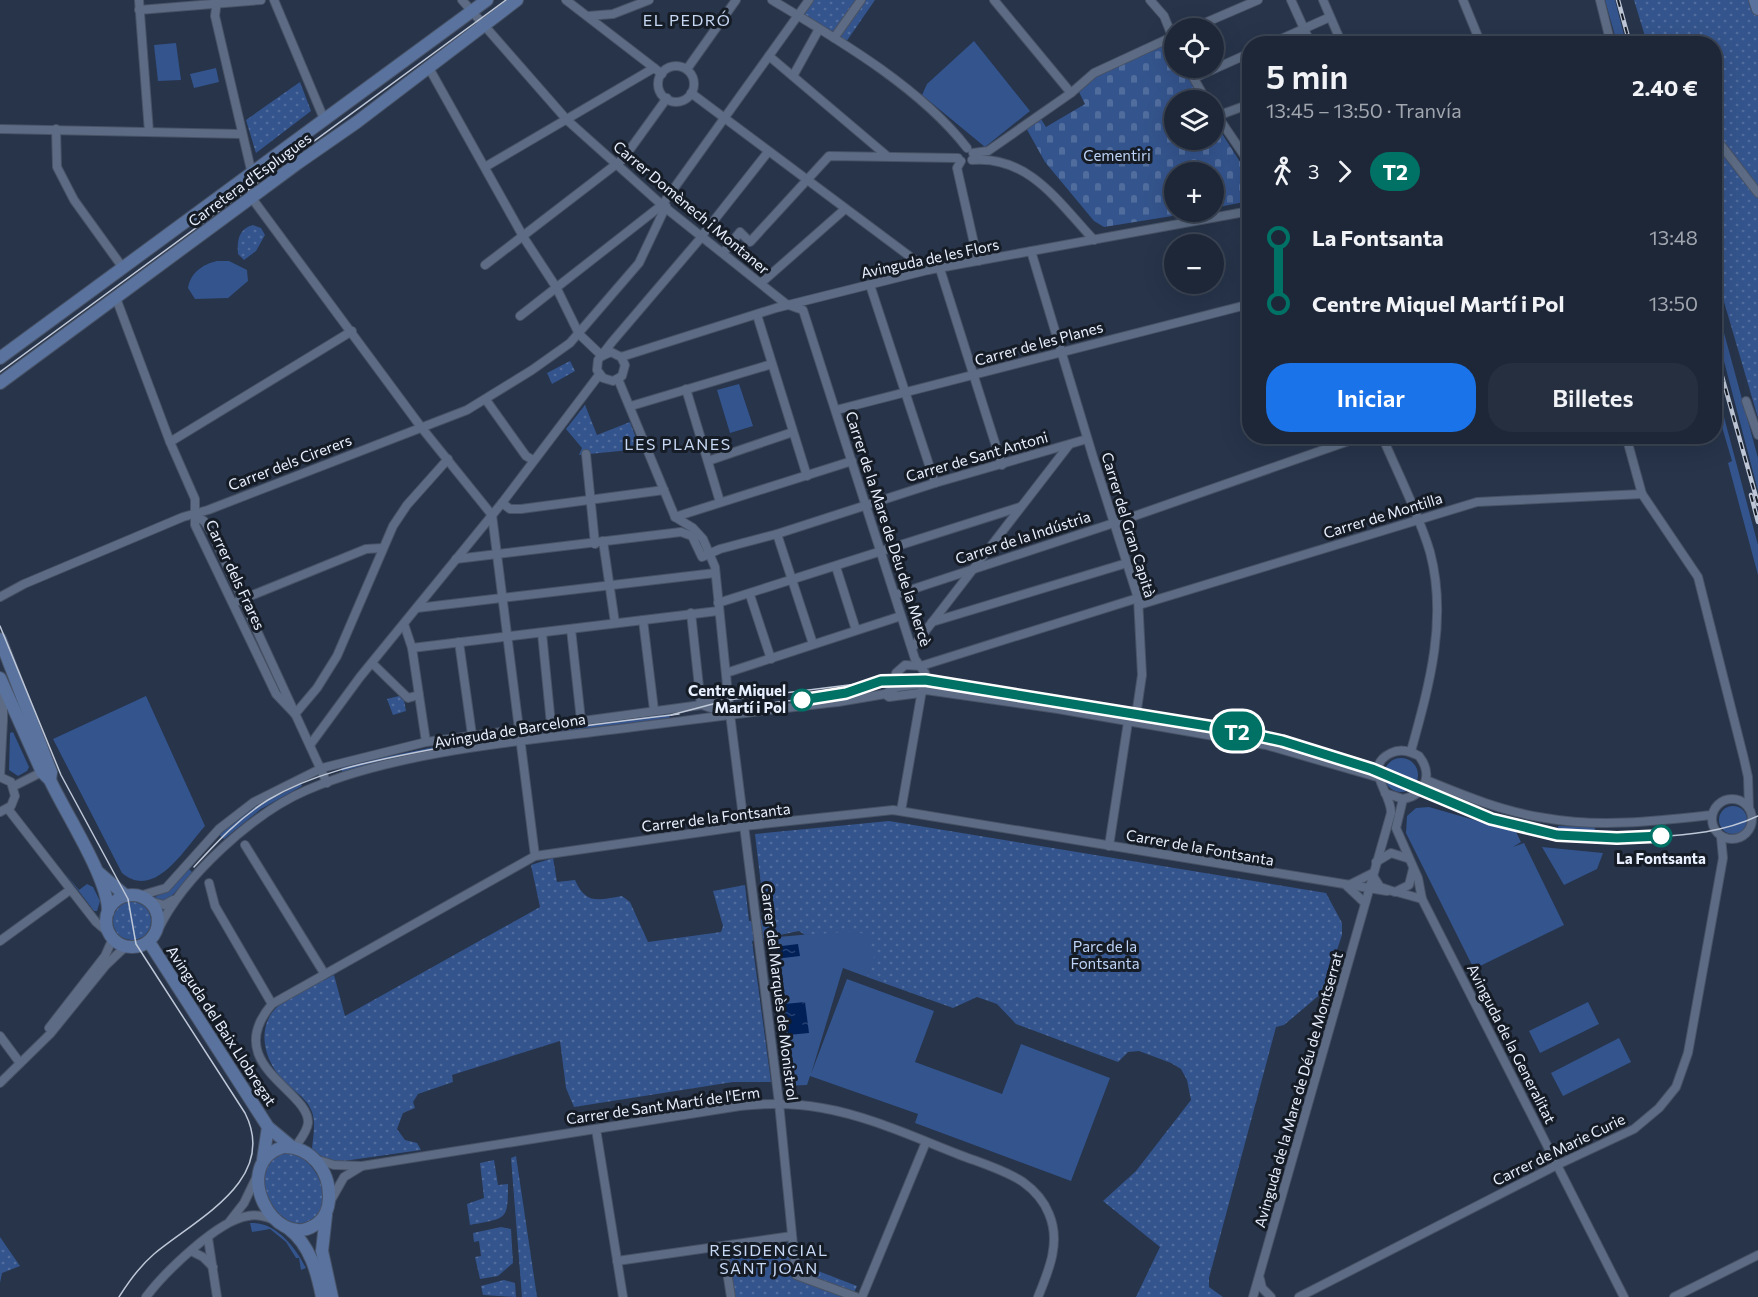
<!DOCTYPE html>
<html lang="es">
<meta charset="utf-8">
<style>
:root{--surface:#1d2738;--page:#252f40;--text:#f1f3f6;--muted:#a0a5ae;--line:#3b4453;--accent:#1a73e8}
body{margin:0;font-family:Commissioner,sans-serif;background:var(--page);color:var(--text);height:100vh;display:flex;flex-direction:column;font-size:22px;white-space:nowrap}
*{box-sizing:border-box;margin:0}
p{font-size:20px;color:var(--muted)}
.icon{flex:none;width:33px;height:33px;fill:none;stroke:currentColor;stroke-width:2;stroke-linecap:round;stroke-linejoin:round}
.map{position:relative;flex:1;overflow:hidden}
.side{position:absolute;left:1242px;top:36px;width:480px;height:408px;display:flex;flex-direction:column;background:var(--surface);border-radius:24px;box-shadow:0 6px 24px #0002,0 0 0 2px var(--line)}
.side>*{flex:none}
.badge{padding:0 12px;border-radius:20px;font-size:21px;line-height:39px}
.buttons{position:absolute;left:1164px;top:18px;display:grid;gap:12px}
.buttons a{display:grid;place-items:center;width:60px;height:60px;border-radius:50%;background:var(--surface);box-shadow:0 6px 24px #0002,0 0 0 2px var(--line);font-size:30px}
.map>.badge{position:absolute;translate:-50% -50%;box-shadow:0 0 0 3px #fff}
.legs{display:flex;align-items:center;gap:9px;height:66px;padding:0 24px;font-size:20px}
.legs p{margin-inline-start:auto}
.head{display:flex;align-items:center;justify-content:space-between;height:102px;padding:0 24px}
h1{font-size:33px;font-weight:600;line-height:45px}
.cta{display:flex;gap:12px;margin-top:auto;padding:12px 24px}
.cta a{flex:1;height:69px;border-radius:24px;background:var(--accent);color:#fff;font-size:24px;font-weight:600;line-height:69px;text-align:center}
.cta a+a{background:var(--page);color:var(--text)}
ul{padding:0 24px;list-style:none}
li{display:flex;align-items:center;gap:21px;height:66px;font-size:22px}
li i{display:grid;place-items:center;width:9px;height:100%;margin:0 8px;background:currentColor}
li i::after{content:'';width:15px;height:15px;margin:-8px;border:4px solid;border-radius:50%;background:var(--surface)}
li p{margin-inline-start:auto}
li:first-child i{background:linear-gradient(#0000 50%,currentColor 0)}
li:last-child i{background:linear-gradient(currentColor 50%,#0000 0)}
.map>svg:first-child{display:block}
.grass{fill:#34548d}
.cemetery{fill:url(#cemetery-stones)}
.park{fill:url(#park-dots)}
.water{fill:url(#water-ripples)}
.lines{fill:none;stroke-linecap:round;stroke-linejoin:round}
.street-casing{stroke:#485266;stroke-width:10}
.secondary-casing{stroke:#485266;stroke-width:14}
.street{stroke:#5d6c84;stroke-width:8}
.secondary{stroke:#59739e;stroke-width:12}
.tram{stroke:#bec7d7;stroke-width:1.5}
.rail-casing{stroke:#bec7d7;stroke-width:4.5}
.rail{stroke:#161c26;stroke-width:2;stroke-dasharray:7;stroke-linecap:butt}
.line-1-casing{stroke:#fff;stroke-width:14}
.line-1{stroke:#007165;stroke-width:9}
.stop-1-dot{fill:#fff;stroke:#007165;stroke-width:3}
.labels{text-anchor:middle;stroke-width:6;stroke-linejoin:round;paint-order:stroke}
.park-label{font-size:15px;fill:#bed4f8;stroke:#161c26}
.street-label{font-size:15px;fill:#e8f0ff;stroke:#161c26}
.stop-label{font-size:15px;font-weight:bold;fill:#e8f0ff;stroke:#161c26;text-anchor:end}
.neighbourhood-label{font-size:16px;letter-spacing:1.5px;fill:#c7d8f4;stroke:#161c26}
</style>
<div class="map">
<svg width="1758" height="1297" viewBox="0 0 1758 1297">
<defs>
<pattern id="cemetery-stones" width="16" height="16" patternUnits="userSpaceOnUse" patternTransform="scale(1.5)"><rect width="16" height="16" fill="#34548d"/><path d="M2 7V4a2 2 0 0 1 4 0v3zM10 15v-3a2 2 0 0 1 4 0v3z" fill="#516d9e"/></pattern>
<pattern id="park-dots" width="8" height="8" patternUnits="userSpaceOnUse" patternTransform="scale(1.5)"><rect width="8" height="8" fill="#34548d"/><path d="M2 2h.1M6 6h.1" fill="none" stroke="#516d9e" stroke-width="1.8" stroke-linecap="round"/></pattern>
<pattern id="water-ripples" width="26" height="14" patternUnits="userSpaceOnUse" patternTransform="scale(1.5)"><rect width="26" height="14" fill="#012058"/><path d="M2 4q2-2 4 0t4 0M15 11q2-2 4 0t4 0" fill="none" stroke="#264171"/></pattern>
</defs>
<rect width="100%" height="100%" fill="#27344a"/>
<g class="grass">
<polygon points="1605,0 1615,0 1626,43 1617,43"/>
<polygon points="974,41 1030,111 985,147 922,95 927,84"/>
<polygon points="176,43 181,80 158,81 154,45"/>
<polygon points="216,68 219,82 194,88 190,74"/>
<path d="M217,261h12l18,9 1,11 -20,17 -33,1 -7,-11c2,-15 15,-24 29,-27z"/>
<polygon points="1714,296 1758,458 1758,491 1715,327"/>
<polygon points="1715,383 1758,545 1758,575 1728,463 1732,461 1715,403"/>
<polygon points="739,384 753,426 730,433 717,390"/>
<polygon points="943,680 1041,696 1041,701 943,685"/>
<path d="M146,696l59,130c-20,22 -50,75 -83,47l-69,-134z"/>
<polygon points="669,712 670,718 534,735 533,729"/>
<polygon points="13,732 29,767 27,771 18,776 9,770 10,733"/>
<polygon points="503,733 504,739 342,772 341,766"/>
<circle cx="1401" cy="775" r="17"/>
<polygon points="300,780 302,786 261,809 224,839 218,834 261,801"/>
<path d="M1444,798l47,18 66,15 1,-5 37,1 -1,12c-53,-3 -102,-17 -152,-36z"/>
<circle cx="1733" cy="820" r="14"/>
<polygon points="1416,808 1429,807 1516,832 1521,842 1513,847 1524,843 1564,925 1474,969 1406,833 1407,816"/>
<polygon points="1542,847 1603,853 1597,869 1564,885"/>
<polygon points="188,868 193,873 167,901 153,898 165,892"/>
<polygon points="65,873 79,890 87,884 93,887 100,901 97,911 94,911"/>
<polygon points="857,930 877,940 877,953 867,977 843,968 811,1074 847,979 934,1011 915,1062 1002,1094 1021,1044 1110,1078 1071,1181 915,1123 918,1114 810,1076 807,1085 785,1086 767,938"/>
<polygon points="1588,1002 1599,1024 1540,1053 1529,1031"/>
<polygon points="1619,1038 1631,1062 1563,1096 1551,1073"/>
<path d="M250,1223c26,-2 46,25 56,45l-5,2 -2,-12h-3l-10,-16 -16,-13 -18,3z"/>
</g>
<polygon class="cemetery" points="1170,43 1174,52 1174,68 1183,68 1200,100 1174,100 1174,140 1214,140 1214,121 1249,176 1249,201 1214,208 1214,172 1174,172 1174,212 1197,212 1104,227 1094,221 1045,162 1025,126 1041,119 1046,127 1085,104 1078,90 1101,72"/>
<g class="park">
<polygon points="813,0 875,0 846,42 803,14"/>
<polygon points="1634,0 1756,0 1758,7 1758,418 1715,271 1714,44 1647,43"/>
<polygon points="300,82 311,111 256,153 246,120"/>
<path d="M253,225l8,3 4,7 -9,16 -12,9 -6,-6c-1,-13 0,-25 15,-29z"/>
<polygon points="570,361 575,371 552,384 547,373"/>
<polygon points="585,405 597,435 630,422 640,449 579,455 582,448 566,429"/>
<polygon points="403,695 406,711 393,715 387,699"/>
<path d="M889,821l437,72 16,30v12l-19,57 -39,33 -8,2 -67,251v9l14,10h-87l24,-50 -57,-46 33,-30 55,-71 -4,-20 -6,-11 -10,-6 -32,-12 -11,1 -10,10 -102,-38 -19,-20 -20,-7 -24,11 -86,-31 8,-23 -5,-7 3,-8 -16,-8 -52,4 -6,-4 -47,10 19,141h-38l-159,25 -8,-19 -6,-47 -108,34 1,7 -35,12 -5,8 2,6 -12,5 -6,16 8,11 12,3 4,7 -84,12 -12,-3 -13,-10c1,-12 4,-26 0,-37 -5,-15 -21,-22 -31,-34 -17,-19 -25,-51 -4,-71 15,-14 39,-23 57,-32l11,41 195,-109 -9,-42 22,-7 4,24 18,-2c11,25 23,20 47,16l8,6 18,40 73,-10 2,-6 -10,-35 32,-6 4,36 16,-2 -10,-85z"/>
<circle cx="132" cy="921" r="19"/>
<path d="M291,1152c23,7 48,48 21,67 -34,24 -76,-61 -21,-67z"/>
<polygon points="516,1156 537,1297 522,1297 511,1158"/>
<path d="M494,1160l4,25 10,-1c0,37 -1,34 -38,41l-3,-21 17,-6 -4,-35z"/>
<polygon points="501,1227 511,1229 513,1263 498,1276 480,1279 475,1257 481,1256 479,1241 474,1242 473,1233"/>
<polygon points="0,1237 20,1266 2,1273 0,1283"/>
<polygon points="797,1242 800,1264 857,1286 852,1297 733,1297 726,1252"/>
<polygon points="504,1280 515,1283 516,1297 483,1295 481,1286"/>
</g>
<g class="water">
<polygon points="798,944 800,956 775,959 774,947"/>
<polygon points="805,1002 809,1033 788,1035 784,1004"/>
</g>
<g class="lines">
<g class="street-casing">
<g id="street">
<polyline points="139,0 149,132"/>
<polyline points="217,0 215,16 252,174 251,197 421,427 492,515"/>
<polyline points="274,0 324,119"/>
<polyline points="462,0 567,120 662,205 786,304 803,310 915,659 925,673 901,811"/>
<polyline points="566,0 662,74"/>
<path d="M772,0c65,39 148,87 195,148"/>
<polyline points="994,0 1071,93"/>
<polyline points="1150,0 1164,16 1174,41"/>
<polyline points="1291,0 1311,44"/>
<polyline points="1323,0 1342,44"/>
<polyline points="1463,0 1481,44"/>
<polyline points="1600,0 1611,44"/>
<polyline points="139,10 261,0"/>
<polyline points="588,16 613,14 649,0"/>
<polyline points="1193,28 1258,0"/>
<polyline points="834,38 861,0"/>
<polyline points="1270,44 1330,17"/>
<polyline points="769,56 887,156"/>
<circle cx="676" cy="84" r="18"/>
<polyline points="429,68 524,238 556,287 579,334 602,356"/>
<polyline points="1188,68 1206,100"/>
<polyline points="687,69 736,0"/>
<polyline points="793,76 819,29"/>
<polyline points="1194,78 1250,53"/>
<polyline points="691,93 928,270"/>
<polyline points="1214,111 1250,164"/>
<polyline points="1217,116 1250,104"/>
<polyline points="0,129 241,134"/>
<polyline points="56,129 57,167 74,200 123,268"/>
<polyline points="1714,136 1758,193"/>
<polyline points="973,153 988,151 1071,93 1094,73 1174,36"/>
<path d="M972,160c57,-5 87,43 122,80"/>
<polyline points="961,161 957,168 978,261"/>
<polyline points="485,167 654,68"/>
<polyline points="704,233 768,152"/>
<polyline points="1031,251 1093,457 1138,598 1142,675 1137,709 1128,722 1109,846"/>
<polyline points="723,253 740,232 750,242 829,156 958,158"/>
<polyline points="485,265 623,159 667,98"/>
<polyline points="940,269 1002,465"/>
<polyline points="761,283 845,209"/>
<polyline points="870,285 935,483"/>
<polyline points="116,298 170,442 195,499 195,525 276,694 295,714"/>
<polyline points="757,315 807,476"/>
<polyline points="520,316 662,205 809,0"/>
<polyline points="602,356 611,352 621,357 625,365 622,376 613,381 603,378 597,370 598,360 612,342 699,240"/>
<polyline points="621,357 776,308 928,270 1250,211"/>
<polyline points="618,379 675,517"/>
<polyline points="686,389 720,502"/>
<polyline points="486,400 526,456 533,460"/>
<polyline points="1746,401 1758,435"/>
<polyline points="631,406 772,364"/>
<polyline points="836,410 1250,304"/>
<path d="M1382,436c16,38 36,76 48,116 18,68 -1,134 -19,199"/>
<polyline points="1626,436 1642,494 1698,577 1744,759 1748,777 1749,808"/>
<polyline points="170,442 352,331"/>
<polyline points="586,454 595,544"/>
<polyline points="708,461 793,432"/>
<polyline points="502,503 510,509 521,509 664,490"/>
<polyline points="194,515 204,521 212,533 327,783"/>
<polyline points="492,515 535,856"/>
<polyline points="675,517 693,528 703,539 715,567 730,714 779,1103 796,1275 856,1297"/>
<polyline points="675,517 852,461"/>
<polyline points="777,534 813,644"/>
<polyline points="603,541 615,623"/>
<polyline points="456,559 681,532 692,536 702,557 720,549 777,534 935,483 1087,439"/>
<polyline points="836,567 856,630"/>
<polyline points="750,595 771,659"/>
<polyline points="895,595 1123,520 1363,436"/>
<polyline points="0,597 24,584 183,517 208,510 467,410 532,370 570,343 639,263 666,206"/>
<polyline points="238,601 366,549 383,548"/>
<polyline points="718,603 1020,507"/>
<polyline points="1139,605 1477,502 1642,494"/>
<polyline points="417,608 715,573"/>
<polyline points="691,613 701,705"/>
<polyline points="643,620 654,710"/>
<polyline points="932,622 1127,563"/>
<polyline points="404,624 412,648 426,742"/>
<polyline points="571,629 581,720"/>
<polyline points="542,633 551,724"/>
<polyline points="459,642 472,735"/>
<polyline points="913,647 1069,445"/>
<polyline points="412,648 718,611"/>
<polyline points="372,663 408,698 419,695"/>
<polyline points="726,673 901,616"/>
<polyline points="897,687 896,673 905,665 921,666 1138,598"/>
<polyline points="885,694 889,697 920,693 926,690 1058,709 1266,745 1377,777"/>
<polyline points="702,705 729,714"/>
<polyline points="295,714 317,688 337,656 393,526 407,505 448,459"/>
<polyline points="0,721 3,720 3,690"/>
<polyline points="310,745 360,677 502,503 599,375"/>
<polyline points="0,777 3,720"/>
<polyline points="0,777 11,782 15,796 11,806 0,812"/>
<path d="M1426,780c39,16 78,32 119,38 55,10 113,3 167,-3"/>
<polyline points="14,786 42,772"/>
<circle cx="1732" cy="819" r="20"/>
<polyline points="1403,799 1396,828 1418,878 1422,899 1624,1297"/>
<polyline points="8,809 96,922 110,934"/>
<polyline points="245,845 324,973"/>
<polyline points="1376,862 1391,853 1407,858"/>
<polyline points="1373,876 1380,887 1395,892 1409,885 1413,869"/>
<polyline points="209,883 215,906 272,1004"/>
<polyline points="1347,886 1373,873"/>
<polyline points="1347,886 1365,903"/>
<polyline points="1397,892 1422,899"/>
<polyline points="139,896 166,888 219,829 254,802 322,768 426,742 701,705 728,695"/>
<polyline points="149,901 164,905 173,900"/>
<path d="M158,930c25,-53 95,-117 149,-140 81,-35 192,-47 279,-57 84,-10 168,-22 252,-31l47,-8 12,-7 25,-3"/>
<polyline points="0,941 70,890"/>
<polyline points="49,1028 105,956 113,938"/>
<polyline points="0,1036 20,1063"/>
<polyline points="0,1083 50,1034 106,965 125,947"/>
<polyline points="596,1129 623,1297"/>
<path d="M295,1147c5,-7 12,-15 13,-24 2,-33 -88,-58 -36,-119l263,-148 209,-30 149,-16 494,81"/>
<path d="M315,1159l19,6 28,1 378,-60c28,-3 55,-3 82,2 47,8 94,30 138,47 21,8 45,15 63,27 11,8 21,19 26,32 12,28 0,56 -11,83"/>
<polyline points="331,1200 344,1177 362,1166"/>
<polyline points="230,1221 244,1203 257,1176"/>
<polyline points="208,1238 217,1297"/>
<polyline points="723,1246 731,1297"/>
<polyline points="191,1251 203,1257 213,1267"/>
<polyline points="617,1261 792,1236"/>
<polyline points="1260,1279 1262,1288 1271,1297"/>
<path d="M146,1297c18,-24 72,-77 102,-81 9,-2 18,1 27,4"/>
<polyline points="862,1297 926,1142"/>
<path d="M1253,1297l138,-484c1,-20 -30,-46 0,-60 10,-5 19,-2 28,3 14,18 7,39 -16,43l-18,-6"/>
<polyline points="1299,1297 1557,1165 1634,1129 1659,1108 1676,1087 1688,1053 1723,858 1721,837"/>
<polyline points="1674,1297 1758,1255"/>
</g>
</g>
<g class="secondary-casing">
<g id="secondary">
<polyline points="1755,0 1758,9"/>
<polyline points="0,358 487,0"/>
<polyline points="0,383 298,163 357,122 517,0"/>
<polyline points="0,639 51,772 50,780"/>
<path d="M0,678l42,94 8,8c15,33 59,99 58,132"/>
<polyline points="98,872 126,896"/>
<circle cx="132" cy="921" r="26"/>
<polyline points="149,942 268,1127 292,1147"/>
<path d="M283,1147c28,-1 47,24 46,51 0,11 -5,22 -14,27 -41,27 -86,-61 -32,-78z"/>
<polyline points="263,1160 268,1127"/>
<polyline points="326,1215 322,1251 332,1297"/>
<path d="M289,1229c21,16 28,43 33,68"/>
</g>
</g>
<use href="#street" class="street"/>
<use href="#secondary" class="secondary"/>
<g class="tram">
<polyline points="0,372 506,0"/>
<path d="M0,626l61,149 67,124 8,45 109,169c34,67 -49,106 -91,141 -14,12 -25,27 -35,43"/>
<polyline points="762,704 837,695 854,689"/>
<path d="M671,715l57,-15 153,-19 39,-2 312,51c47,9 95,21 140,39 39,16 77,36 118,49 52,18 106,21 162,19 37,-2 72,-5 106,-21"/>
<path d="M194,867c23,-25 45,-49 74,-67 45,-27 99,-38 150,-48 87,-17 174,-27 261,-38"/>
</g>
<g class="rail-casing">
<g id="rail">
<polyline points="1618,0 1630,44"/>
<polyline points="1714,348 1758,504"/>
<polyline points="1751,495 1758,522"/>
</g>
</g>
<use href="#rail" class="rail"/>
</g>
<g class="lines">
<g class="line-1-casing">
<polyline id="line-1" points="802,700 846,693 881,681 925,680 1232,730 1282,741 1372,769 1491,819 1557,835 1617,838 1661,836"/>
</g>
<use href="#line-1" class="line-1"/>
</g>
<g class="stop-1-dot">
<circle cx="802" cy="700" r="10"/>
<circle cx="1661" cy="836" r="10"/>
</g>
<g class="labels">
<g class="park-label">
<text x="1117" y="161">Cementiri</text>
<text x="1105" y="952">Parc de la<tspan x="1105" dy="17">Fontsanta</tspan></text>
</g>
<g class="street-label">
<text transform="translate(250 180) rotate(-36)" y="5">Carretera d'Esplugues</text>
<text transform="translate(691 208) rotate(40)" y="5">Carrer Domènech i Montaner</text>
<text transform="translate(930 259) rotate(-12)" y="5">Avinguda de les Flors</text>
<text transform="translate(1039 344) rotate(-15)" y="5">Carrer de les Planes</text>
<text transform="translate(977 457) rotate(-16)" y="5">Carrer de Sant Antoni</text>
<text transform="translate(290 463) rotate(-21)" y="5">Carrer dels Cirerers</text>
<text transform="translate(1383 516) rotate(-17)" y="5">Carrer de Montilla</text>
<text transform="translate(1128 525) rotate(73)" y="5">Carrer del Gran Capità</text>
<text transform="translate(888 529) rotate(72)" y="5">Carrer de la Mare de Déu de la Mercè</text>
<text transform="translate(1023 538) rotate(-18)" y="5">Carrer de la Indústria</text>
<text transform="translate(235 575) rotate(65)" y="5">Carrer dels Frares</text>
<text transform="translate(510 731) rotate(-9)" y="5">Avinguda de Barcelona</text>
<text transform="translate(716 818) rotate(-7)" y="5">Carrer de la Fontsanta</text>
<text transform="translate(1200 848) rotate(10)" y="5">Carrer de la Fontsanta</text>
<text transform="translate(779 992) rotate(83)" y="5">Carrer del Marquès de Monistrol</text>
<text transform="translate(221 1026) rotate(57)" y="5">Avinguda del Baix Llobregat</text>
<text transform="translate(1511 1044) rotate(63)" y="5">Avinguda de la Generalitat</text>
<text transform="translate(1299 1090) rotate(-74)" y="5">Avinguda de la Mare de Déu de Montserrat</text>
<text transform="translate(663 1106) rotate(-8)" y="5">Carrer de Sant Martí de l'Erm</text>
<text transform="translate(1559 1150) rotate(-26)" y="5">Carrer de Marie Curie</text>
</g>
<g class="stop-label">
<text x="786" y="696">Centre Miquel<tspan x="786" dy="17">Martí i Pol</tspan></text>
<text x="1661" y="864" text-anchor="middle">La Fontsanta</text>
</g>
<g class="neighbourhood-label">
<text x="687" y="26">EL PEDRÓ</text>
<text x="678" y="450">LES PLANES</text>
<text x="769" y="1256">RESIDENCIAL<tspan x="769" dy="18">SANT JOAN</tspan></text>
</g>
</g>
</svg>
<div class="buttons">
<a><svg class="icon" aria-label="locate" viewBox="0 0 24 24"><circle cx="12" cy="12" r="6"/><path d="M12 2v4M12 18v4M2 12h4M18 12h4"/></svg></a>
<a><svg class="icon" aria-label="layers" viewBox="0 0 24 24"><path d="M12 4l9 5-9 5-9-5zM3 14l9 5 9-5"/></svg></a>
<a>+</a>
<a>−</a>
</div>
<b class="badge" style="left:1237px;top:731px;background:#007165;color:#fff">T2</b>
<section class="side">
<div class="head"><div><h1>5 min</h1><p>13:45 – 13:50 · Tranvía</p></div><b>2.40 €</b></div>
<div class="legs"><svg class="icon" aria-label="walk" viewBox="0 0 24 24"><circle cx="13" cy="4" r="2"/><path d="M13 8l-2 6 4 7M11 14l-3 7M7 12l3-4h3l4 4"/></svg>3<svg class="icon" aria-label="forward" viewBox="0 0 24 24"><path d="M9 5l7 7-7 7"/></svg><b class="badge" style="background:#007165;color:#fff">T2</b></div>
<ul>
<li><i style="color:#007165"></i><b>La Fontsanta</b><p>13:48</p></li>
<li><i style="color:#007165"></i><b>Centre Miquel Martí i Pol</b><p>13:50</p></li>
</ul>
<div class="cta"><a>Iniciar</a><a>Billetes</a></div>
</section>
</div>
